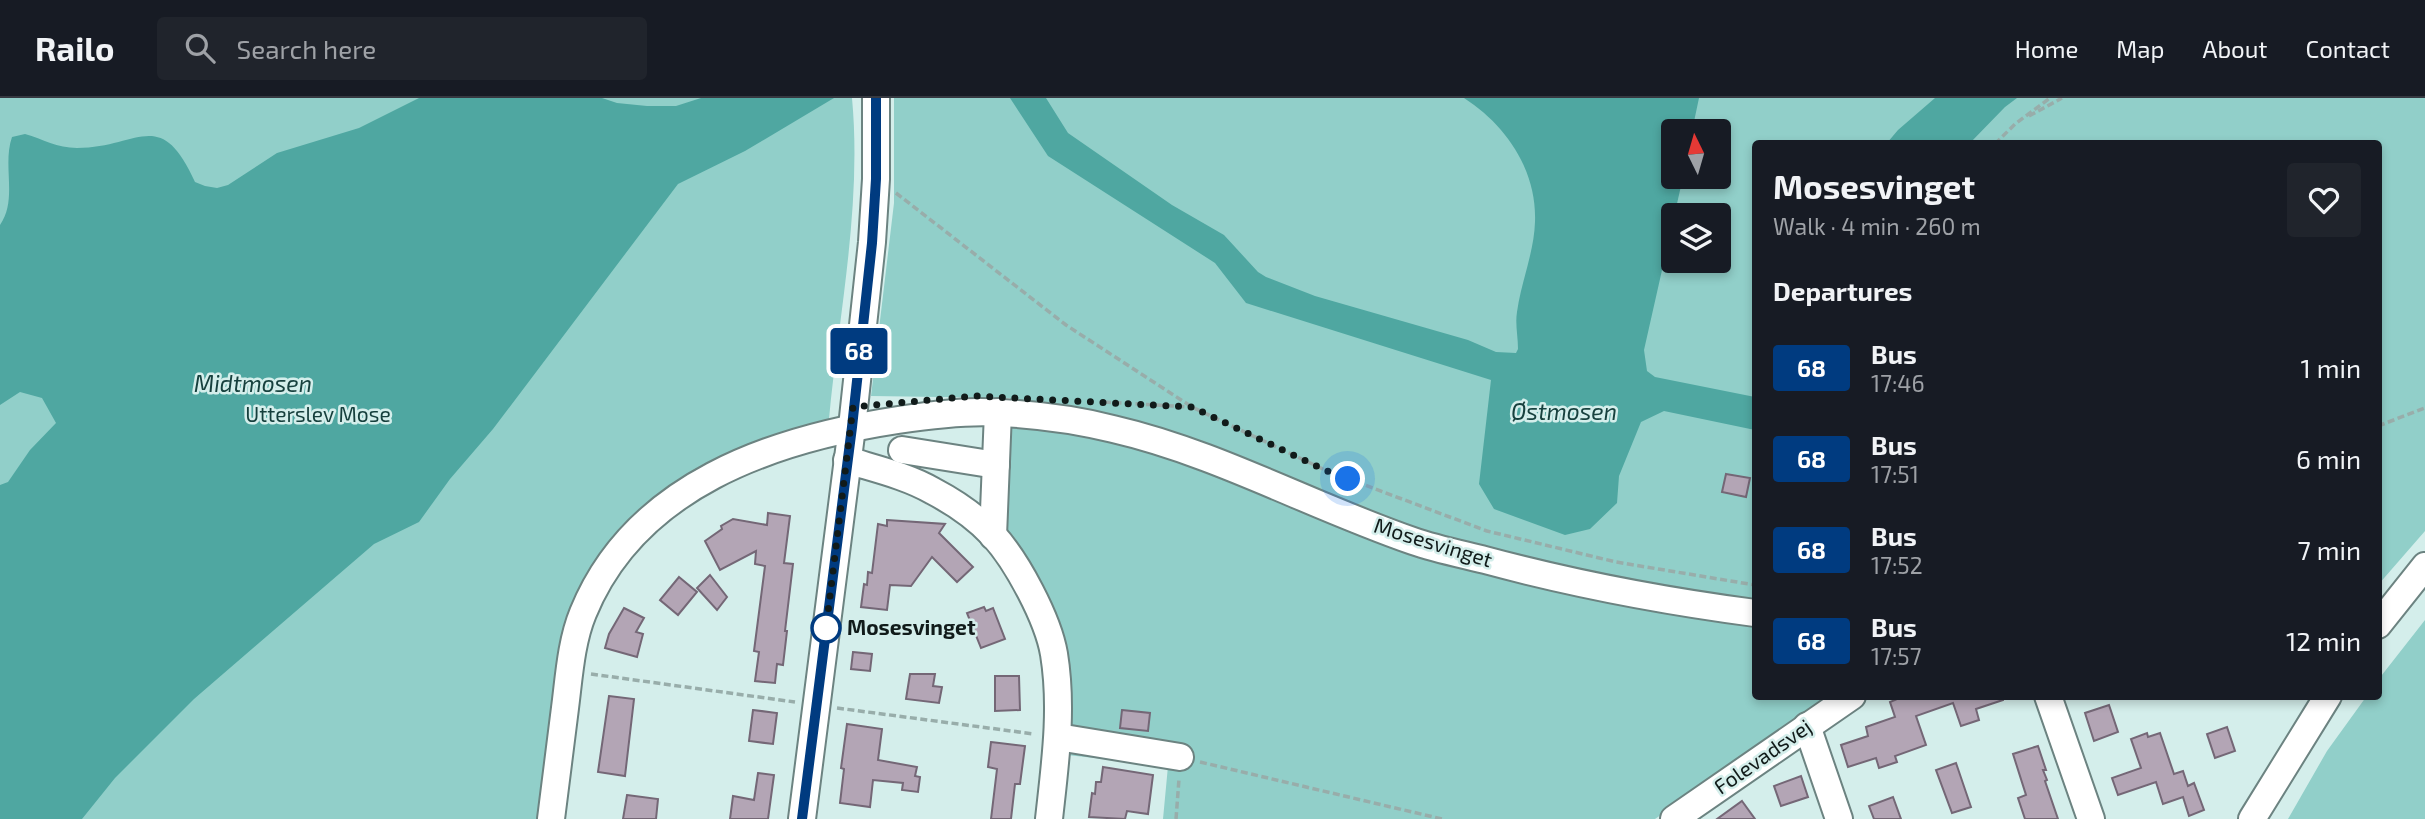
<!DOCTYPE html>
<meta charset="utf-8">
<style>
:root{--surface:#171b24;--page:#20242c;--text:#f1f3f6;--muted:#9ea1a6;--line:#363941}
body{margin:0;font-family:"Exo 2",sans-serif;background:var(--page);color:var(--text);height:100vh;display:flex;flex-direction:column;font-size:26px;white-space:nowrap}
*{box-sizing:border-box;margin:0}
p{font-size:23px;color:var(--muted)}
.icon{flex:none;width:38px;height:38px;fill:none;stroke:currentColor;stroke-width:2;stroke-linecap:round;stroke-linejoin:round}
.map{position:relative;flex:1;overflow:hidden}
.drawer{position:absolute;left:1752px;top:42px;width:630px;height:560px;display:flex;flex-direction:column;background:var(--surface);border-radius:7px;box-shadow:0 4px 10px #0003}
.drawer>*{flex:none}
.badge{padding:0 14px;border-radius:5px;font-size:24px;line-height:46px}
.needle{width:46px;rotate:355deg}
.controls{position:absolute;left:1661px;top:21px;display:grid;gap:14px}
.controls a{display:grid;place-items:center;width:70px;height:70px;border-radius:7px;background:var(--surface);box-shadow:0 4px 10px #0003;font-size:35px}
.you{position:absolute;width:35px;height:35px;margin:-18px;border:5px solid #fff;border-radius:50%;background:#1a73e8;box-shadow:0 0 0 10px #1a73e833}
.map>.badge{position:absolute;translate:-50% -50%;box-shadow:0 0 0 4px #fff}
h2{padding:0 21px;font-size:26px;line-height:63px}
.round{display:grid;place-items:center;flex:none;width:74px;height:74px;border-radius:7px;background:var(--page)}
.headline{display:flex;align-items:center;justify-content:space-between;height:119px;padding:0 21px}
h1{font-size:33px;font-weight:700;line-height:52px}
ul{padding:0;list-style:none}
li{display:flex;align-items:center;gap:21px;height:91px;padding:0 21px}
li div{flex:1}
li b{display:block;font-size:26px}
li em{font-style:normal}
li .badge{min-width:77px;font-weight:700;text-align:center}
header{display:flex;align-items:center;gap:42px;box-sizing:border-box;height:98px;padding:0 35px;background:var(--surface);border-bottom:2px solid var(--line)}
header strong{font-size:33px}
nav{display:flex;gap:38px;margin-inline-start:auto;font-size:24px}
.search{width:490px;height:63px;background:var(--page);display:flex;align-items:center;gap:18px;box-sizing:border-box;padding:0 24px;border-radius:7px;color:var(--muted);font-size:26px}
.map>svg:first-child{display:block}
.green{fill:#91cfc9;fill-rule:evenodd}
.water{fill:#4fa7a1}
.building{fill:#b3a5b5;stroke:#746776;stroke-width:2}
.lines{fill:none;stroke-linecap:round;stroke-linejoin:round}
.minor-casing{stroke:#6c8381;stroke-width:30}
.path{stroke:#98adaa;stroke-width:3.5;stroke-dasharray:7 3.5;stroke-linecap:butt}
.minor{stroke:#fff;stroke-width:26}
.line-casing{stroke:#fff;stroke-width:16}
.line{stroke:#003b80;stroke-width:10}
.walk{stroke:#111b1a;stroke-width:7;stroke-dasharray:0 12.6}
.stop-dot{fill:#fff;stroke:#003b80;stroke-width:3.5}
.labels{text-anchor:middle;stroke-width:5;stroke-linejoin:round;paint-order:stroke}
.park-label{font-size:21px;fill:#153f3c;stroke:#d4eeeb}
.street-label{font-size:21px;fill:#111b1a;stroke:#d4eeeb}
.stop-label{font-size:21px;font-weight:bold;fill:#111b1a;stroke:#d4eeeb;text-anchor:start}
.water-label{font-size:23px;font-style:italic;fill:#17413e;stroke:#d4eeeb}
</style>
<header>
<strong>Railo</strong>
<div class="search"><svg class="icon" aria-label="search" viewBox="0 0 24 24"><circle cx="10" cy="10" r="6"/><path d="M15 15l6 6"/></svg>Search here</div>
<nav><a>Home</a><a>Map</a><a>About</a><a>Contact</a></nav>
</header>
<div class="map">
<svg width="2425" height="721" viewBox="0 0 2425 721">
<rect width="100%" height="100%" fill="#d4eeeb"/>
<g class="green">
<path d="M0,0h852c10,108 -13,214 -23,321l-76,26 -147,106 -65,268h-541z"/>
<path d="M894,0h1531v433l-47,54v-441h-623v552l77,1 -177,122h-492l5,-53 -101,-11 -32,-180 -28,-45 3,-132 -139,-2 23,-193zM1673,33h45v46h-45zM1673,117h45v46h-45z"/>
<polygon points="2425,522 2425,721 2288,721 2327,653 2366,599 2378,598 2378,582"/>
</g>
<g class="water">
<path d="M419,0h183l15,5 30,3h29l25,-8h133l-89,53 -67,33 -185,245 -43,50 -31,43 -45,22 -180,155 -79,79 -33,41h-82v-334l8,-3 22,-32 26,-27 -14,-25 -22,-6 -20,13v-180c18,-26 2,-59 12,-88l13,-3c18,5 32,14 52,14 62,0 83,-43 118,34l10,4 12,2 11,-3 49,-32 82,-25z"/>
<path d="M1010,0h36l22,35 104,72 52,30 34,37 8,5 49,19 153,44 28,12 20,1 2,-4c0,-13 -3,-25 -1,-37 4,-30 17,-59 18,-90 2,-52 -29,-97 -71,-124h235l-7,33h-19v46h10l-39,173 3,21 8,6 100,20v33l-91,-19 -23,11 -22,54 -2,27 -27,26 -25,6 -71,-26 -15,-25 12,-104 -245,-77 -31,-40 -167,-107z"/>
<polygon points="1935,0 2017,0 2005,9 1970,45 1887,45 1898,32"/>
</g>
<g class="building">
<polygon points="1726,376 1750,380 1746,399 1722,394"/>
<polygon points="768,415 790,418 784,465 793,466 785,533 787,533 783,567 777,566 775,585 755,583 759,554 754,553 765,468 755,466 756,453 720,472 705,443 722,431 721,428 733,421 767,427"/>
<polygon points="887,422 945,426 939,435 973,469 957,484 932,459 911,488 890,487 887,512 861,509 864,486 867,487 868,474 872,475 878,426 887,428"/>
<polygon points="710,477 727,499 717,512 697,490"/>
<polygon points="679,479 697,494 678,517 660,502"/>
<polygon points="984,509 986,513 993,510 1005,541 981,550 967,515"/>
<polygon points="624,510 644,520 636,534 643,536 637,559 605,550 609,536"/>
<polygon points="853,554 872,556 870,573 851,571"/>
<polygon points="910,576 935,576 933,588 942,589 939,605 906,601"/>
<polygon points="995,578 1019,578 1020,612 995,613"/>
<polygon points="609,598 634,601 625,678 598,674"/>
<polygon points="1904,598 2003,598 2003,602 1976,611 1979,622 1961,628 1953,605 1916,618 1926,647 1895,658 1897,664 1879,670 1876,660 1848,669 1841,647 1868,638 1866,629 1895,619 1890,604"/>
<polygon points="2109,607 2118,634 2094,643 2085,615"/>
<polygon points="753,612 777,615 773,646 749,643"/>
<polygon points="1122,612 1150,615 1148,633 1120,630"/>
<polygon points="847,626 882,631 878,662 917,669 915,678 920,679 918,694 902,692 903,685 873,682 870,709 840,705 844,671 841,670"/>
<polygon points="2227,629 2235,653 2215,660 2207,636"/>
<polygon points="2147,635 2148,639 2160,635 2174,676 2183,673 2188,688 2194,685 2204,712 2189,718 2183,699 2163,706 2156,684 2118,697 2112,680 2141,670 2131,641"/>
<polygon points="991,644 1025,648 1020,686 1015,686 1011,721 991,721 997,671 988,669"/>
<polygon points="2038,648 2046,672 2043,672 2047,682 2045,683 2058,721 2025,721 2018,700 2026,697 2013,656"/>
<polygon points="1956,665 1971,709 1952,715 1936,672"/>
<polygon points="1103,669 1153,677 1148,716 1127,713 1125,721 1089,719 1092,695 1095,696 1096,684 1101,684"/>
<polygon points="758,675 774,677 768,721 730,721 733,698 754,702"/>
<polygon points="1801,678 1808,699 1781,708 1774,688"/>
<polygon points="627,697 658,701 656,721 623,721"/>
<polygon points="1893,699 1901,721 1874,721 1869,708"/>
<polygon points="1742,703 1755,721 1717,721"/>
</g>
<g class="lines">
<g class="minor-casing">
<g id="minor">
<polyline points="902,352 996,367"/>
<path d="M847,362c29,9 60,16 86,31 21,11 44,27 60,44 24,26 55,84 61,119 9,55 1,110 -5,165"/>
<polyline points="993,438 998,314"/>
<polyline points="2378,527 2425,468"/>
<polyline points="2048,598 2091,721"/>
<polyline points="1807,628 1839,721"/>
<polyline points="1058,639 1180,659"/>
<path d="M551,721c5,-37 9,-74 14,-111 4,-31 6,-66 18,-95 52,-128 190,-174 315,-193 33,-5 71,-10 104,-7 37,2 75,7 111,16 104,24 198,77 300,112 23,8 48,13 72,19 89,24 179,41 270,53"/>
<polyline points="802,721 852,329 872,144 876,81 876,0"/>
<polyline points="1674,721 1852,598"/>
<polyline points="2252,721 2328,598"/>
</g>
</g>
<g class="path">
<polyline points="2029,18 2062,0"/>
<polyline points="1995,46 2015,26 2050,0"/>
<polyline points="896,95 1066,227 1192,309 1325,372 1487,433 1616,464 1755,487"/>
<polyline points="1104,304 1190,309"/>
<polyline points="2378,328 2425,310"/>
<polyline points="591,576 795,604"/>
<polyline points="837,610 1034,636"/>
<polyline points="1200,664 1442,721"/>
<polyline points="1176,721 1179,681"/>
</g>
<use href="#minor" class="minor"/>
</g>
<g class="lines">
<g class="line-casing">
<polyline id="line" points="802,721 852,329 872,145 876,81 876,0"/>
</g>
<use href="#line" class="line"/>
<polyline class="walk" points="826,530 825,539 853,309 975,298 1192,309 1325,372 1348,381"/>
</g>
<circle class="stop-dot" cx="826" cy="530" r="14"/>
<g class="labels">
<g class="park-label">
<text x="318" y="324">Utterslev Mose</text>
</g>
<g class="street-label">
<text transform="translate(1433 445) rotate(17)" y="7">Mosesvinget</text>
<text transform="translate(1763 659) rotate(-35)" y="7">Folevadsvej</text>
</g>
<g class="stop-label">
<text x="847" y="537">Mosesvinget</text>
</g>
<g class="water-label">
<text x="253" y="294">Midtmosen</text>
<text x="1564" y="322">Østmosen</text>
</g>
</g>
</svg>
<div class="controls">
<a><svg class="needle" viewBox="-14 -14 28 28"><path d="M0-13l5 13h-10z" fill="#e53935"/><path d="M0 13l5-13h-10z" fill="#9ea1a6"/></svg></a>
<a><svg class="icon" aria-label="layers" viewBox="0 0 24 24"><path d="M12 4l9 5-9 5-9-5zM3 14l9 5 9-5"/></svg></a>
</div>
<div class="you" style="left:1348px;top:381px"></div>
<b class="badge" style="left:859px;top:253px;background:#003b80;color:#fff">68</b>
<section class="drawer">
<div class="headline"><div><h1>Mosesvinget</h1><p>Walk · 4 min · 260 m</p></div><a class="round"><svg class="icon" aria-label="heart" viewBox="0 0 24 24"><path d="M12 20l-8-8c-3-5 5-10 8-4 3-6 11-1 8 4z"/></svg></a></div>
<h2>Departures</h2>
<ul>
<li><span class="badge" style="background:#003b80;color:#fff">68</span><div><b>Bus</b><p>17:46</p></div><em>1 min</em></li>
<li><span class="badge" style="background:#003b80;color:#fff">68</span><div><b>Bus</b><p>17:51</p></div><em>6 min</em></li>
<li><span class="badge" style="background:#003b80;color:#fff">68</span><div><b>Bus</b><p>17:52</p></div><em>7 min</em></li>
<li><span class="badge" style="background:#003b80;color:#fff">68</span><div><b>Bus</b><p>17:57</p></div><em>12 min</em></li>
</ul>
</section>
</div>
